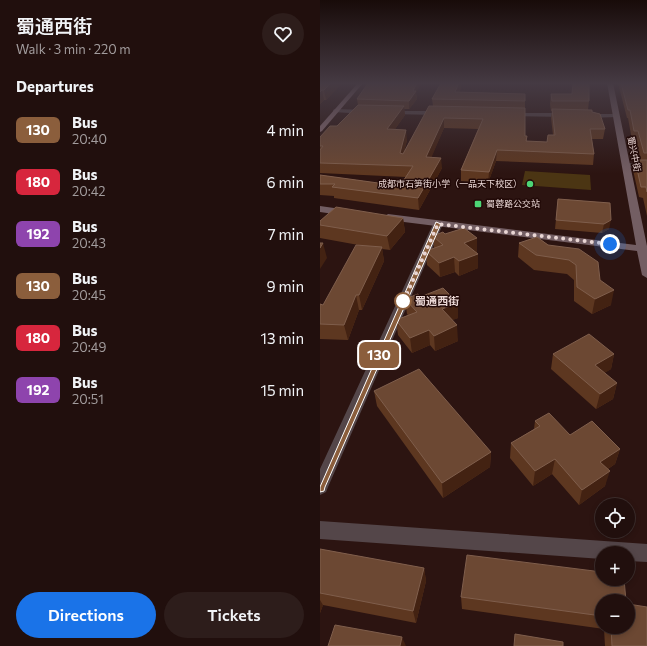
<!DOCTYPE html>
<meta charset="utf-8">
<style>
:root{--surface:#210f0d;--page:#2d1d1b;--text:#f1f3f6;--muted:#a29c9d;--line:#3e2f2e;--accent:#1a73e8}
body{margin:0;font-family:Commissioner,"Noto Sans SC",sans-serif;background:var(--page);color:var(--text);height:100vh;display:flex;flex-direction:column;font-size:15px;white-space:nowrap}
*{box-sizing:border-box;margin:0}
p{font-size:13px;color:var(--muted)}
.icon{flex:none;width:22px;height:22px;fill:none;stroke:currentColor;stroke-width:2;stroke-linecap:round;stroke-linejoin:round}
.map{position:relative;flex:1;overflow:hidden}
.drawer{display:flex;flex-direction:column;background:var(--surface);width:320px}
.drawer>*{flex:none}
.badge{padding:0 8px;border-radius:6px;font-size:14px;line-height:26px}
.controls{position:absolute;left:275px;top:498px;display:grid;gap:8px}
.controls a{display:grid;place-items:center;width:40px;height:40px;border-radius:50%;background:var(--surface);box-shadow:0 2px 6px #0003,0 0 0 1px var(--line);font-size:20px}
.you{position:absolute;width:20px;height:20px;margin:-10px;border:3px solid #fff;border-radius:50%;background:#1a73e8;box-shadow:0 0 0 6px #1a73e833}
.map>.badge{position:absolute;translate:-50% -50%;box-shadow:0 0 0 2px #fff}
h2{padding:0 16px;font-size:15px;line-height:36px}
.round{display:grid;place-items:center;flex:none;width:42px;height:42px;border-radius:21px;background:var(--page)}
.overview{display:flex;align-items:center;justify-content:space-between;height:68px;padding:0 16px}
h1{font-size:19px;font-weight:600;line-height:30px}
.primary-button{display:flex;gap:8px;margin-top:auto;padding:8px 16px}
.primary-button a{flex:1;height:46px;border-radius:24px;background:var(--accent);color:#fff;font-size:16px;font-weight:600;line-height:46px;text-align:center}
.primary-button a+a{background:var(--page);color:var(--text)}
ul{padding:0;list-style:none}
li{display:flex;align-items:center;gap:12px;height:52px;padding:0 16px}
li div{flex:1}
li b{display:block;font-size:15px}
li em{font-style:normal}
li .badge{min-width:44px;font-weight:700;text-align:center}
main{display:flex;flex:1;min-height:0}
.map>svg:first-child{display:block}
.green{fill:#4b3513}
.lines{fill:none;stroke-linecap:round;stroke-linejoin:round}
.street{fill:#544649;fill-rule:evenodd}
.secondary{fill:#735e63;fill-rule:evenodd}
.primary{fill:#8b7077;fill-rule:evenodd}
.wall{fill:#5d3720}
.shaded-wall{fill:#432212}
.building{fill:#6c4833;stroke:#7f5e4c}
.line{fill:#8b5e3c;stroke:#fff}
.walk{stroke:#e9d6d4;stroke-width:4;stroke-dasharray:0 7.2}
.poi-dot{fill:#4dd676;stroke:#220a08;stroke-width:1.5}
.stop-dot{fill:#fff;stroke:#8b5e3c;stroke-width:2}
.labels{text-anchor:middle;stroke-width:3;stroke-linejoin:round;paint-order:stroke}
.far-street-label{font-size:9px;fill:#e9d6d4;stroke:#220a08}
.far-poi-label{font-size:9px;fill:#e9d6d4;stroke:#220a08;text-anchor:end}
.stop-label{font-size:11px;font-weight:bold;fill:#e9d6d4;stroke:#220a08;text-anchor:start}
</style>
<main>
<section class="drawer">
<div class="overview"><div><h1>蜀通西街</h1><p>Walk · 3 min · 220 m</p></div><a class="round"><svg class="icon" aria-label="heart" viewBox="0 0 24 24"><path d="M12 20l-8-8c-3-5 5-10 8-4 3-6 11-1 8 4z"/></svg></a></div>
<h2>Departures</h2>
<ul>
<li><span class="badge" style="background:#8b5e3c;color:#fff">130</span><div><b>Bus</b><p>20:40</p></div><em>4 min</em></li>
<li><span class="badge" style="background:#d7263d;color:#fff">180</span><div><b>Bus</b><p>20:42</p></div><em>6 min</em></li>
<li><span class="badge" style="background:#8e44ad;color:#fff">192</span><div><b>Bus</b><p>20:43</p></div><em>7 min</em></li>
<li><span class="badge" style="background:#8b5e3c;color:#fff">130</span><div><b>Bus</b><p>20:45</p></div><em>9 min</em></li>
<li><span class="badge" style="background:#d7263d;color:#fff">180</span><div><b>Bus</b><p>20:49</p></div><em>13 min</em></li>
<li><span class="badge" style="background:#8e44ad;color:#fff">192</span><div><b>Bus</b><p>20:51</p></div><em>15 min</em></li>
</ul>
<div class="primary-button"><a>Directions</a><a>Tickets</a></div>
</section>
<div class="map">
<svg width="327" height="646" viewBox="0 0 327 646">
<rect width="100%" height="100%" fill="#2c1411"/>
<polygon class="green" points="205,171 270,175 271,190 202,185"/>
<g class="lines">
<g class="street">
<polygon points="15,109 47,110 50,112 47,114 13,112 13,110"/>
<polygon points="67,111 121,111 124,113 121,115 69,114 66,112"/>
<polygon points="187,113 247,113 250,115 247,117 189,116 186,114"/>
<polygon points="296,114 299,116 298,117 265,118 262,116 265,114"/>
<polygon points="303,163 327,164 327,168 306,167 303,167"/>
<polygon points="118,221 123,224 8,487 6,492 0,495 0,469 113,224"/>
<polygon points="0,521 327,544 327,562 308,561 308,553 282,553 282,559 0,539"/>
</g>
<g class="secondary">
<polygon points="287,83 293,83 327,246 327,278 322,275 317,251 68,220 64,217 68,214 316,245"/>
<polygon points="0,206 28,210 32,213 28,216 0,212"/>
</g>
<polygon class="primary" points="38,83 43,83 2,131 0,132 0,126"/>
</g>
<g class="wall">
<polygon points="0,83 22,83 6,100 4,100 0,104"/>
<polygon points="298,83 327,83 327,216 323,198 319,197 313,170 315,160 321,160 316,140 312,140 308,118 307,118"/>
<polygon points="141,88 139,92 205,94 205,136 207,136 207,141 227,142 228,135 233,135 231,118 232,111 231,111 230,104 231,94 269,101 268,110 272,112 285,129 283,139 272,139 274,154 273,165 176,161 168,183 141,181 141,170 158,129 124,128 111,157 122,168 99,210 14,198 14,196 0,195 0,175 80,186 86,177 0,173 0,137 17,126 38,105 37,99 96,93 97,99 89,109 84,109 85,115 75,129 87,140 84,152 113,106 112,99"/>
<polygon points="238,199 290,203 289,229 282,233 235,229"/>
<polygon points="83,218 85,232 70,250 62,249 64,261 42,310 39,310 28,340 0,339 0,304 3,305 44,246 0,238 0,221"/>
<polygon points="125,234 157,238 157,252 156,253 158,254 158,268 139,276 135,272 120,277 107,265 106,251 114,248 113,236"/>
<polygon points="217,237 280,280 291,305 272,314 254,301 254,280 247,274 214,270 198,257 199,243"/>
<polygon points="100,297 138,318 132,320 138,341 115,351 110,345 92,353 78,335 76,320 88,315 87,314 85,299"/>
<polygon points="233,354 294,354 291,369 284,373 297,383 293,399 276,409 231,369"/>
<polygon points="54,391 171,452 170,467 123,498 57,406"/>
<polygon points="215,421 250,435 300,449 295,464 288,469 285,486 259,505 232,474 213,486 190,458 191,443 214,429"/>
<polygon points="0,549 104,568 106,581 96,623 3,605 0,613"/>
<polygon points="141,597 282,601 282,627 308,627 327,646 285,646 284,629 142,609"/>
</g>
<g class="shaded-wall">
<polygon points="11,83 22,83 6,100 4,90"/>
<polygon points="97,83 101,83 96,93 97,99 89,109 89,101"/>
<polygon points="137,83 141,83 141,88 136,100 135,92"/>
<polygon points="2,90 4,100 0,104 0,92"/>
<polygon points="84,106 85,115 68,139 67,129"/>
<polygon points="124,118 124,128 107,168 106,157"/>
<polygon points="86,130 87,140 81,164 80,153"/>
<polygon points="177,150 176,161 168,183 169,172"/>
<polygon points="121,158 122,168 99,210 98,198"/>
<polygon points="83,218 85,232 70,250 67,236"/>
<polygon points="291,220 289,229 282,233 284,224"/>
<polygon points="157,238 157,252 145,257 144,243"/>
<polygon points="3,243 7,258 0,269 0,248"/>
<polygon points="62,247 64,261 42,310 39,295"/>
<polygon points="158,254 158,268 139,276 139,261"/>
<polygon points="134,257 135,272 120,277 119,263"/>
<polygon points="294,290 291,305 272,314 275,299"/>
<polygon points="36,295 39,310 28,340 24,325"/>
<polygon points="138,303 138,318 123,324 122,309"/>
<polygon points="137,325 138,341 115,351 114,336"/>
<polygon points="109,330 110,345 92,353 90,338"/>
<polygon points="294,354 291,369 272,381 275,365"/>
<polygon points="297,383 293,399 276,409 280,394"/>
<polygon points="300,449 295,464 276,477 280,462"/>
<polygon points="171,452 170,467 123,498 122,483"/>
<polygon points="235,459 232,474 213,486 215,471"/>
<polygon points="290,471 285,486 259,505 262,490"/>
<polygon points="104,568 106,581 96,623 93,611"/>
<polygon points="0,600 3,605 0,613"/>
<polygon points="82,637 86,646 80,646"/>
</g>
<g class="building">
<polygon points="0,83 11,83 4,90 2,90 0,92"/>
<polygon points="48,83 97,83 93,91 96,91 89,101 37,99"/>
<polygon points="121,83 139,83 135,92 205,94 205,101 112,99"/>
<polygon points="253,83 269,83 269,101 232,101 231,94 252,94"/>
<polygon points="301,83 327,83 327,153 324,153 318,131 314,131 310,110 308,110"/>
<polygon points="38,105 84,106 67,129 86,130 80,153 83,154 109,106 205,108 205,136 207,136 206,141 227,142 228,135 235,135 232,109 272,110 272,112 280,114 285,129 270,129 274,154 177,150 169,172 141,170 163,119 124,118 106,157 121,158 98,198 12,187 15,184 0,184 0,175 80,186 93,166 0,163 0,150 3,146 0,146 0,137 10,126 17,126"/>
<polygon points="315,160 327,160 327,192 326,187 321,187"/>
<polygon points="238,199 290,203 291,220 284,224 236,220"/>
<polygon points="16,207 83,218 67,236 0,225 0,221"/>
<polygon points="144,228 157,238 144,243 158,254 139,261 134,257 119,263 106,251 123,245 113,236 123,232 125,234"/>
<polygon points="217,237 228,245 259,249 278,262 280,280 294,290 275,299 257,287 256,265 249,260 216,255 199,243"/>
<polygon points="0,243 3,243 0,248"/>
<polygon points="36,245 62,247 39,295 36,295 24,325 0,324 0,304 3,305"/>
<polygon points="123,288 138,303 122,309 137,325 114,336 109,330 90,338 76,320 97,312 85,299 98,294 100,297"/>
<polygon points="269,334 294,354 275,365 297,383 280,394 233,354"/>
<polygon points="99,369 171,452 122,483 54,391"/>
<polygon points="229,413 250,435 272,421 300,449 280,462 290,471 262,490 235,459 215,471 191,443 220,426 215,421"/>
<polygon points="0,549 104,568 93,611 0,593"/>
<polygon points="147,555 282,572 282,579 304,579 306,601 282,601 282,616 141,597"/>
<polygon points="308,604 327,607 327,646 292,646 291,627 308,627"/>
<polygon points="15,625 82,637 80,646 8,646"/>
<polygon points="195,634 243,642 243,646 194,646"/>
</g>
<linearGradient id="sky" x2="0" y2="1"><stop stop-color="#180b09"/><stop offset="0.48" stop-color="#453a43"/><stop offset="1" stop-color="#453a43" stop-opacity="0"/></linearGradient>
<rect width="327" height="174" fill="url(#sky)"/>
<polygon class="line" points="116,222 121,224 5,487 4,491 0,492 0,487"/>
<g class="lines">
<polyline class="walk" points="83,301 81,307 118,224 290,244"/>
</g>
<g class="poi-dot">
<circle cx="210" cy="184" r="4"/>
<rect x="154" y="200" width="8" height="8" rx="2"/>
</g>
<circle class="stop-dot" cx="83" cy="301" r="8"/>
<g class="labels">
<g class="far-street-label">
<text transform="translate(314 154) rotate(79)" y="3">蜀兴中街</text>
</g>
<g class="far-poi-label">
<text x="202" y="187">成都市石笋街小学（一品天下校区）</text>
<text x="166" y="207" text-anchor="start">蜀蓉路公交站</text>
</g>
<g class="stop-label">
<text x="95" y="305">蜀通西街</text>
</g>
</g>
</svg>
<div class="controls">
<a><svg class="icon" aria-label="locate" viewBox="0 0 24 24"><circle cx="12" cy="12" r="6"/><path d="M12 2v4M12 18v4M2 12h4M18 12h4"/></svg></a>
<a>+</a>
<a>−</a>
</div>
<div class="you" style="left:290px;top:244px"></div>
<b class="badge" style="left:59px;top:355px;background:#8b5e3c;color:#fff">130</b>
</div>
</main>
